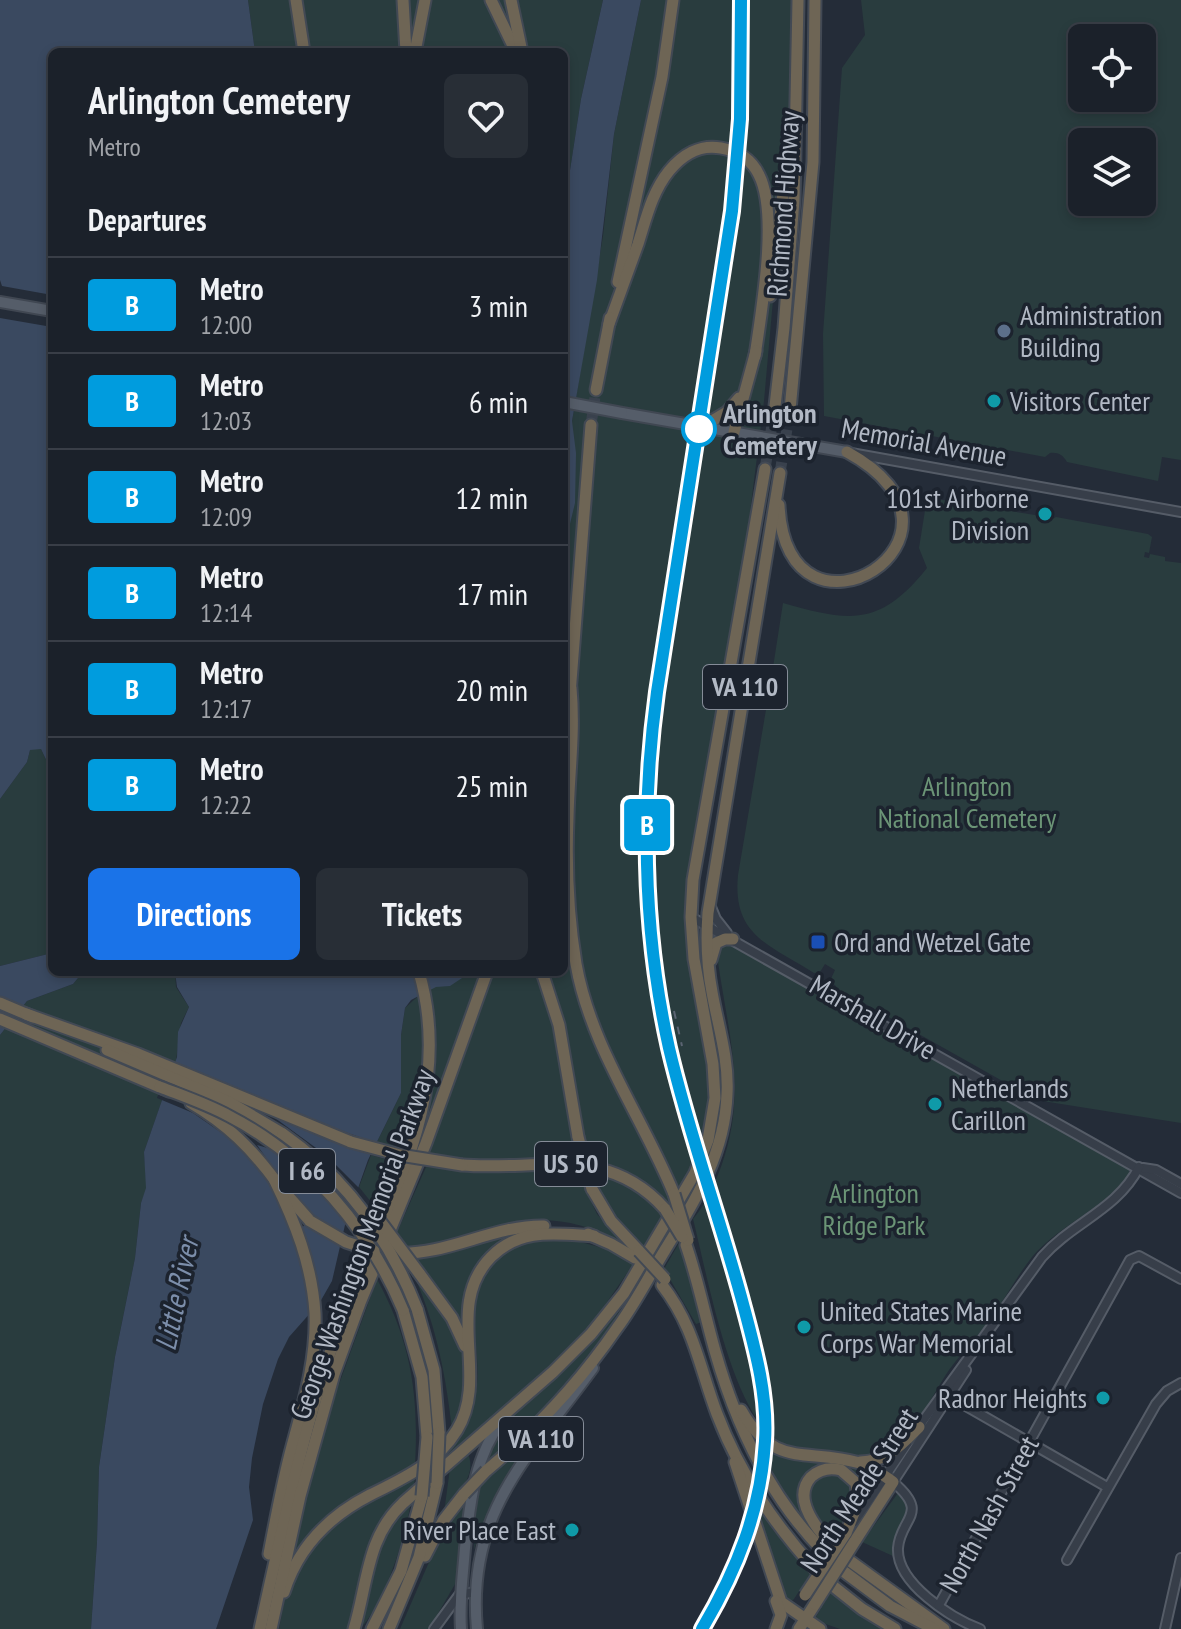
<!DOCTYPE html>
<style>
:root{--surface:#1b212a;--page:#282e36;--text:#f1f3f6;--muted:#a0a3a8;--line:#393e47;--accent:#1a73e8}
body{margin:0;font-family:"PT Sans Narrow",sans-serif;background:var(--page);color:var(--text);height:100vh;display:flex;flex-direction:column;font-size:30px;white-space:nowrap}
*{box-sizing:border-box;margin:0}
p{font-size:26px;color:var(--muted)}
.icon{flex:none;width:44px;height:44px;fill:none;stroke:currentColor;stroke-width:2;stroke-linecap:round;stroke-linejoin:round}
.map{position:relative;flex:1;overflow:hidden}
.panel{position:absolute;left:48px;top:48px;width:520px;height:928px;display:flex;flex-direction:column;background:var(--surface);border-radius:12px;box-shadow:0 4px 12px #0003,0 0 0 2px var(--line)}
.panel>*{flex:none}
.badge{padding:0 16px;border-radius:6px;font-size:28px;line-height:52px}
.controls{position:absolute;left:1068px;top:24px;display:grid;gap:16px}
.controls a{display:grid;place-items:center;width:88px;height:88px;border-radius:12px;background:var(--surface);box-shadow:0 4px 12px #0003,0 0 0 2px var(--line);font-size:40px}
.map>.badge{position:absolute;translate:-50% -50%;box-shadow:0 0 0 4px #fff}
h2{padding:0 40px;font-size:30px;line-height:72px}
.round{display:grid;place-items:center;flex:none;width:84px;height:84px;border-radius:12px;background:var(--page)}
.overview{display:flex;align-items:center;justify-content:space-between;height:136px;padding:0 40px}
h1{font-size:38px;font-weight:700;line-height:60px}
.action{display:flex;gap:16px;margin-top:auto;padding:16px 40px}
.action a{flex:1;height:92px;border-radius:12px;background:var(--accent);color:#fff;font-size:32px;font-weight:700;line-height:92px;text-align:center}
.action a+a{background:var(--page);color:var(--text)}
ul{padding:0;list-style:none}
li{display:flex;align-items:center;gap:24px;height:96px;padding:0 40px;border-top:2px solid var(--line)}
li div{flex:1}
li b{display:block;font-size:30px}
li em{font-style:normal}
li .badge{min-width:88px;font-weight:700;text-align:center}
.map>svg:first-child{display:block}
.green{fill:#293c3e;fill-rule:evenodd}
.water{fill:#3a4960}
.pier{fill:#242c38}
.lines{fill:none;stroke-linecap:round;stroke-linejoin:round}
.highway-tunnel{stroke:#39414d;stroke-width:11;stroke-dasharray:11 5.5;stroke-linecap:butt}
.minor-casing{stroke:#555c67;stroke-width:12}
.major-casing{stroke:#404752;stroke-width:14}
.highway-casing{stroke:#424954;stroke-width:15}
.minor{stroke:#373e49;stroke-width:8}
.major{stroke:#555d69;stroke-width:10}
.highway{stroke:#6e6555;stroke-width:11}
.rail{stroke:#5b6472;stroke-width:2;stroke-dasharray:8 8;stroke-linecap:butt}
.major-bridge-casing{stroke:#404752;stroke-width:14;stroke-linecap:butt}
.highway-bridge-casing{stroke:#424954;stroke-width:15;stroke-linecap:butt}
.major-bridge{stroke:#555d69;stroke-width:10}
.highway-bridge{stroke:#6e6555;stroke-width:11}
.line-casing{stroke:#fff;stroke-width:18}
.line{stroke:#009cde;stroke-width:12}
.service-dot{fill:#5c6f8a;stroke:#1c232e;stroke-width:3}
.culture-dot{fill:#0f9aa8;stroke:#1c232e;stroke-width:3}
.stop-dot{fill:#fff;stroke:#009cde;stroke-width:4}
.transit-dot{fill:#1a4fb4;stroke:#1c232e;stroke-width:3}
.labels{text-anchor:middle;stroke-width:7;stroke-linejoin:round;paint-order:stroke}
.shield{fill:#1c232e;stroke:#858c98;stroke-width:2}
.shield-label{font-size:26px;font-weight:bold;fill:#b2b9c5}
.street-label{font-size:28px;fill:#b2b9c5;stroke:#1c232e}
.poi-label{font-size:28px;fill:#b2b9c5;stroke:#1c232e;text-anchor:start}
.stop-label{font-size:28px;font-weight:bold;fill:#b2b9c5;stroke:#1c232e;text-anchor:start}
.park-label{font-size:28px;fill:#6b9476;stroke:#1c232e}
.water-label{font-size:30px;font-style:italic;fill:#7c8eaa;stroke:#1c232e}
</style>
<div class="map">
<svg width="1181" height="1629" viewBox="0 0 1181 1629">
<rect width="100%" height="100%" fill="#242c38"/>
<g class="green">
<polygon points="248,0 603,0 581,99 564,209 564,52 255,52"/>
<polygon points="641,0 797,0 798,20 764,401 727,696 691,917 711,1049 713,1112 687,1190 665,1209 618,1174 466,1162 374,1148 401,1093 401,1035 405,1008 445,972 564,972 564,502 572,421 603,236 614,134"/>
<path d="M861,0h320v460l-19,-3 -4,24 -91,-19c-4,-7 -9,-10 -17,-9l-5,4 -221,-41 -1,-82 19,-266 23,-33zM1142,38v60h-60v-60zM1142,142v60h-60v-60z"/>
<path d="M927,498l47,6 -1,5 17,2 2,-3 43,7 10,8 11,-6 92,17 4,3 -3,16 -4,-1 -1,5 5,1 1,-4 15,3v4l16,2v560l-145,-23 -190,-107 -4,1 -7,-4 1,-4 -6,-5 5,-11 -10,-6 -5,8 -6,1c-43,-28 -82,-36 -76,-98l31,-183 9,1 6,-8 -4,-9 -8,-2 11,-71c67,19 97,24 144,-35l-8,-20z"/>
<polygon points="33,748 41,749 52,772 52,953 0,966 0,799 27,762 30,750"/>
<path d="M731,943l393,221 5,4v6c-26,36 -69,50 -97,83 -19,24 -32,52 -52,75 -10,13 -21,24 -31,38 -16,24 -30,55 -53,74 -19,15 -41,13 -64,9 -17,-2 -38,-2 -53,-11 -48,-29 -72,-169 -86,-223 14,-16 22,-36 29,-55 26,-73 5,-135 -5,-209l2,-8z"/>
<polygon points="83,972 175,972 176,987 189,1007 181,1023 176,1061 144,1152 147,1188 141,1203 135,1258 115,1357 99,1467 97,1542 91,1629 0,1629 0,1035 27,1001 73,984"/>
<polygon points="371,1155 399,1163 380,1213 359,1187"/>
<path d="M426,1167l86,5 63,-4 22,46 27,30c-89,-49 -130,-9 -216,5l-11,-17z"/>
<path d="M591,1170c29,11 52,20 72,45l-21,33c-22,-23 -42,-47 -51,-78z"/>
<path d="M524,1231c-41,36 -63,41 -60,101l-51,-74z"/>
<path d="M566,1238l44,12 24,13 -42,61 -24,26 -119,108c1,-14 10,-21 16,-33 5,-9 8,-19 10,-29 6,-25 0,-50 -2,-75 -2,-35 21,-71 56,-81 11,-3 25,-2 37,-2z"/>
<polygon points="679,1243 686,1257 702,1322 696,1324 664,1269"/>
<path d="M418,1275c40,54 62,88 34,154 -6,-52 -15,-100 -36,-149z"/>
<path d="M377,1279c34,63 42,115 38,186l-76,41 -31,31 -14,23 -2,-6 34,-134z"/>
<path d="M627,1298c-36,65 -86,117 -142,165l24,-45 72,-66z"/>
<path d="M753,1434c31,27 86,19 123,42l-12,19 -6,-16 -12,-11 -42,10 -5,21 13,29c-27,-26 -43,-61 -59,-94z"/>
<path d="M532,1436c-24,39 -45,70 -58,114l3,-60z"/>
<path d="M468,1454c10,22 -13,42 -24,59l6,-45z"/>
<path d="M829,1473c43,5 17,47 3,67l-16,-21 -8,-21 7,-19z"/>
<path d="M415,1477l-1,9c-50,41 -51,84 -65,143h-70l6,-32 19,-42 40,-41z"/>
<polygon points="748,1492 773,1530 811,1573 794,1599 788,1604"/>
<path d="M898,1493c20,17 -4,42 -5,63l-31,-14z"/>
<polygon points="464,1500 458,1579 429,1629 400,1629 439,1539"/>
<path d="M411,1502c-6,36 -26,101 -51,127 11,-52 12,-88 51,-127z"/>
<polygon points="831,1592 885,1629 840,1629 814,1620"/>
</g>
<g class="water">
<polygon points="0,0 248,0 255,52 52,52 52,772 41,749 30,750 27,762 0,799"/>
<polygon points="603,0 641,0 614,134 597,280 572,421 576,453 575,503 564,549 564,209 581,99"/>
<polygon points="52,953 52,972 83,972 73,984 27,1001 0,1035 0,966"/>
<polygon points="175,972 471,972 450,986 436,987 411,1000 405,1008 401,1035 401,1093 368,1160 345,1225 332,1281 320,1302 289,1337 278,1359 263,1404 252,1458 249,1487 253,1520 216,1629 91,1629 97,1542 99,1467 115,1357 135,1258 141,1203 146,1188 144,1152 177,1057 178,1032 189,1007 177,987"/>
</g>
<g class="pier">
<polygon points="0,280 2,286 52,295 52,327 0,318"/>
<polygon points="170,1061 327,1126 380,1144 375,1155 275,1118 327,1156 362,1191 350,1223 317,1187 291,1164 271,1149 257,1145 299,1205 344,1247 307,1224 302,1227 313,1262 320,1308 310,1319 306,1275 301,1254 279,1198 265,1176 232,1140 193,1113 157,1098"/>
</g>
<g class="lines">
<g class="highway-tunnel">
<polyline points="591,425 596,390"/>
<polyline points="765,469 775,406"/>
<polyline points="780,473 790,410"/>
</g>
<g class="minor-casing">
<g id="minor">
<polyline points="851,453 1181,512"/>
<polyline points="711,907 716,919 727,933"/>
<polyline points="691,917 1181,1193"/>
<polyline points="1143,1168 1156,1170 1181,1184"/>
<path d="M966,1370l-73,112c38,32 7,36 5,66 -2,35 53,70 82,81"/>
<polyline points="945,1394 1107,1487"/>
<path d="M917,1429l125,-172c31,-35 75,-47 97,-90"/>
<polyline points="854,1522 907,1444"/>
<polyline points="1067,1560 1156,1404 1167,1391 1181,1383"/>
<polyline points="939,1605 1130,1260 1139,1256 1181,1279"/>
<polyline points="434,1629 459,1595 475,1592"/>
<polyline points="1165,1629 1181,1558"/>
</g>
</g>
<g class="major-casing">
<g id="major">
<polyline points="0,302 52,311"/>
<polyline points="622,413 847,452"/>
<path d="M461,1629c-2,-27 2,-53 4,-81 5,-45 9,-91 38,-129"/>
<path d="M477,1629c-11,-117 52,-173 116,-261"/>
</g>
</g>
<g class="highway-casing">
<g id="highway">
<polyline points="296,0 304,52"/>
<polyline points="403,0 406,52"/>
<polyline points="491,0 516,52"/>
<polyline points="511,0 522,52"/>
<polyline points="415,52 425,0"/>
<polyline points="618,282 662,77 673,0"/>
<polyline points="770,296 789,146"/>
<path d="M609,324c10,-27 19,-53 29,-80 8,-25 14,-52 31,-73 13,-16 31,-27 52,-23 17,3 31,12 38,27 20,39 2,138 -4,181"/>
<polyline points="596,390 610,318"/>
<polyline points="775,406 784,328 794,200 798,0"/>
<polyline points="790,410 813,162 815,0"/>
<polyline points="702,427 727,412 739,398"/>
<polyline points="734,432 756,351"/>
<path d="M779,505c7,161 222,31 68,-53"/>
<path d="M571,688c4,44 -2,85 -3,129 -2,49 0,98 8,147 15,84 66,152 98,230"/>
<polyline points="570,694 591,425"/>
<polyline points="711,960 716,943 725,939 733,939"/>
<polyline points="542,972 559,1025 578,1137"/>
<polyline points="0,1003 33,1017"/>
<polyline points="26,1014 138,1054 351,1142"/>
<polyline points="0,1019 169,1091"/>
<polyline points="107,1050 229,1102 283,1134"/>
<path d="M191,1103c36,21 61,46 86,80"/>
<path d="M462,1165c76,6 145,-21 203,44"/>
<polyline points="592,1189 611,1221 639,1251"/>
<polyline points="288,1196 310,1221"/>
<polyline points="588,1234 611,1244 635,1258"/>
<path d="M686,1245c12,35 19,71 29,106 21,74 55,147 110,202"/>
<path d="M396,1253c51,3 97,-28 148,-27"/>
<polyline points="419,1273 452,1318 465,1346"/>
<path d="M662,1285c32,41 37,81 55,129 22,58 56,109 98,155"/>
<polyline points="417,1309 434,1370 439,1433"/>
<polyline points="403,1310 422,1377 427,1437"/>
<path d="M741,1410c35,61 65,37 119,53 12,3 23,12 33,19l-38,59"/>
<polyline points="735,1462 781,1602 820,1629"/>
<path d="M860,1462c27,0 41,-17 59,-35"/>
<path d="M486,1471c50,-42 94,-89 131,-143 18,-24 32,-52 48,-78 30,-49 60,-96 62,-156 2,-35 -9,-68 -15,-102 -5,-26 -6,-52 -4,-79l72,-440"/>
<path d="M831,1544c-15,-16 -39,-46 -20,-67 9,-8 19,-10 30,-7l15,13 2,20 -12,30"/>
<path d="M269,1554c6,-32 12,-64 20,-96 12,-47 28,-95 26,-145 -3,-48 -20,-91 -41,-134"/>
<polyline points="425,1556 443,1521 464,1494"/>
<polyline points="850,1561 944,1629"/>
<polyline points="843,1571 890,1606 934,1629"/>
<polyline points="833,1586 862,1609 895,1629"/>
<path d="M284,1592c14,-44 45,-76 86,-97 34,-17 66,-31 87,-65 33,-54 -14,-124 34,-173 30,-30 65,-23 103,-21"/>
<polyline points="776,1601 781,1615 776,1629"/>
<path d="M260,1629c21,-95 41,-190 72,-282 42,-127 127,-237 87,-375"/>
<polyline points="271,1629 300,1496 334,1374 360,1303 426,1143 487,972"/>
<path d="M354,1629c14,-46 12,-91 49,-126l150,-131 38,-38 33,-41 71,-120 13,-33 7,-42 -2,-34 -19,-105 -3,-42 2,-37 72,-411"/>
<polyline points="372,1629 401,1571 422,1496"/>
<polyline points="389,1629 419,1557 437,1483"/>
<polyline points="799,1629 815,1604"/>
</g>
</g>
<use href="#minor" class="minor"/>
<use href="#major" class="major"/>
<use href="#highway" class="highway"/>
<g class="rail">
<polyline points="743,146 747,74 746,0"/>
<polyline points="704,397 729,238 737,161"/>
<polyline points="674,1011 682,1046"/>
<path d="M670,1050c-17,-78 -26,-157 -23,-236 4,-122 29,-242 48,-362"/>
</g>
<g class="major-bridge-casing">
<polyline id="major-bridge" points="564,402 622,413"/>
</g>
<g class="highway-bridge-casing">
<g id="highway-bridge">
<path d="M160,1087c23,9 47,17 69,29 79,41 140,112 174,194"/>
<path d="M283,1134c63,44 106,104 134,175"/>
<polyline points="578,1137 592,1189"/>
<polyline points="351,1142 400,1155 462,1165"/>
<polyline points="674,1194 688,1240"/>
<polyline points="665,1209 682,1237"/>
<polyline points="374,1213 419,1273"/>
<polyline points="310,1221 346,1242 374,1251"/>
<polyline points="639,1251 665,1279"/>
<polyline points="437,1483 439,1433"/>
<polyline points="464,1494 486,1471"/>
<polyline points="422,1496 427,1437"/>
<polyline points="805,1595 846,1533"/>
<polyline points="815,1604 855,1541"/>
</g>
</g>
<use href="#major-bridge" class="major-bridge"/>
<use href="#highway-bridge" class="highway-bridge"/>
</g>
<g class="lines">
<g class="line-casing">
<path id="line" d="M702,1629c35,-59 59,-119 63,-188 3,-46 -10,-92 -22,-137 -23,-86 -54,-170 -74,-256 -26,-117 -28,-238 -12,-356l75,-481 8,-92 1,-119"/>
</g>
<use href="#line" class="line"/>
</g>
<circle class="service-dot" cx="1004" cy="331" r="8"/>
<g class="culture-dot">
<circle cx="994" cy="401" r="8"/>
<circle cx="1045" cy="514" r="8"/>
<circle cx="935" cy="1104" r="8"/>
<circle cx="804" cy="1327" r="8"/>
<circle cx="1103" cy="1398" r="8"/>
<circle cx="572" cy="1530" r="8"/>
</g>
<circle class="stop-dot" cx="699" cy="429" r="16"/>
<rect class="transit-dot" x="810" y="934" width="16" height="16" rx="4"/>
<g class="labels">
<g class="shield">
<rect x="703" y="665" width="84" height="44" rx="6"/>
<rect x="535" y="1142" width="72" height="44" rx="6"/>
<rect x="279" y="1149" width="56" height="44" rx="6"/>
<rect x="499" y="1417" width="84" height="44" rx="6"/>
</g>
<g class="shield-label">
<text x="745" y="696">VA 110</text>
<text x="571" y="1173">US 50</text>
<text x="307" y="1180">I 66</text>
<text x="541" y="1448">VA 110</text>
</g>
<g class="street-label">
<text transform="translate(783 204) rotate(-86)" y="10">Richmond Highway</text>
<text transform="translate(924 442) rotate(10)" y="10">Memorial Avenue</text>
<text transform="translate(873 1017) rotate(30)" y="10">Marshall Drive</text>
<text transform="translate(362 1244) rotate(-70)" y="10">George Washington Memorial Parkway</text>
<text transform="translate(859 1490) rotate(-57)" y="10">North Meade Street</text>
<text transform="translate(989 1514) rotate(-61)" y="10">North Nash Street</text>
</g>
<g class="poi-label">
<text x="1020" y="325">Administration<tspan x="1020" dy="32">Building</tspan></text>
<text x="1010" y="411">Visitors Center</text>
<text x="1029" y="508" text-anchor="end">101st Airborne<tspan x="1029" dy="32">Division</tspan></text>
<text x="834" y="952">Ord and Wetzel Gate</text>
<text x="951" y="1098">Netherlands<tspan x="951" dy="32">Carillon</tspan></text>
<text x="820" y="1321">United States Marine<tspan x="820" dy="32">Corps War Memorial</tspan></text>
<text x="1087" y="1408" text-anchor="end">Radnor Heights</text>
<text x="556" y="1540" text-anchor="end">River Place East</text>
</g>
<g class="stop-label">
<text x="723" y="423">Arlington<tspan x="723" dy="32">Cemetery</tspan></text>
</g>
<g class="park-label">
<text x="967" y="796">Arlington<tspan x="967" dy="32">National Cemetery</tspan></text>
<text x="874" y="1203">Arlington<tspan x="874" dy="32">Ridge Park</tspan></text>
</g>
<g class="water-label">
<text transform="translate(177 1294) rotate(-78)" y="10">Little River</text>
</g>
</g>
</svg>
<div class="controls">
<a><svg class="icon" aria-label="locate" viewBox="0 0 24 24"><circle cx="12" cy="12" r="6"/><path d="M12 2v4M12 18v4M2 12h4M18 12h4"/></svg></a>
<a><svg class="icon" aria-label="layers" viewBox="0 0 24 24"><path d="M12 4l9 5-9 5-9-5zM3 14l9 5 9-5"/></svg></a>
</div>
<b class="badge" style="left:647px;top:825px;background:#009cde;color:#fff">B</b>
<section class="panel">
<div class="overview"><div><h1>Arlington Cemetery</h1><p>Metro</p></div><a class="round"><svg class="icon" aria-label="heart" viewBox="0 0 24 24"><path d="M12 20l-8-8c-3-5 5-10 8-4 3-6 11-1 8 4z"/></svg></a></div>
<h2>Departures</h2>
<ul>
<li><span class="badge" style="background:#009cde;color:#fff">B</span><div><b>Metro</b><p>12:00</p></div><em>3 min</em></li>
<li><span class="badge" style="background:#009cde;color:#fff">B</span><div><b>Metro</b><p>12:03</p></div><em>6 min</em></li>
<li><span class="badge" style="background:#009cde;color:#fff">B</span><div><b>Metro</b><p>12:09</p></div><em>12 min</em></li>
<li><span class="badge" style="background:#009cde;color:#fff">B</span><div><b>Metro</b><p>12:14</p></div><em>17 min</em></li>
<li><span class="badge" style="background:#009cde;color:#fff">B</span><div><b>Metro</b><p>12:17</p></div><em>20 min</em></li>
<li><span class="badge" style="background:#009cde;color:#fff">B</span><div><b>Metro</b><p>12:22</p></div><em>25 min</em></li>
</ul>
<div class="action"><a>Directions</a><a>Tickets</a></div>
</section>
</div>
